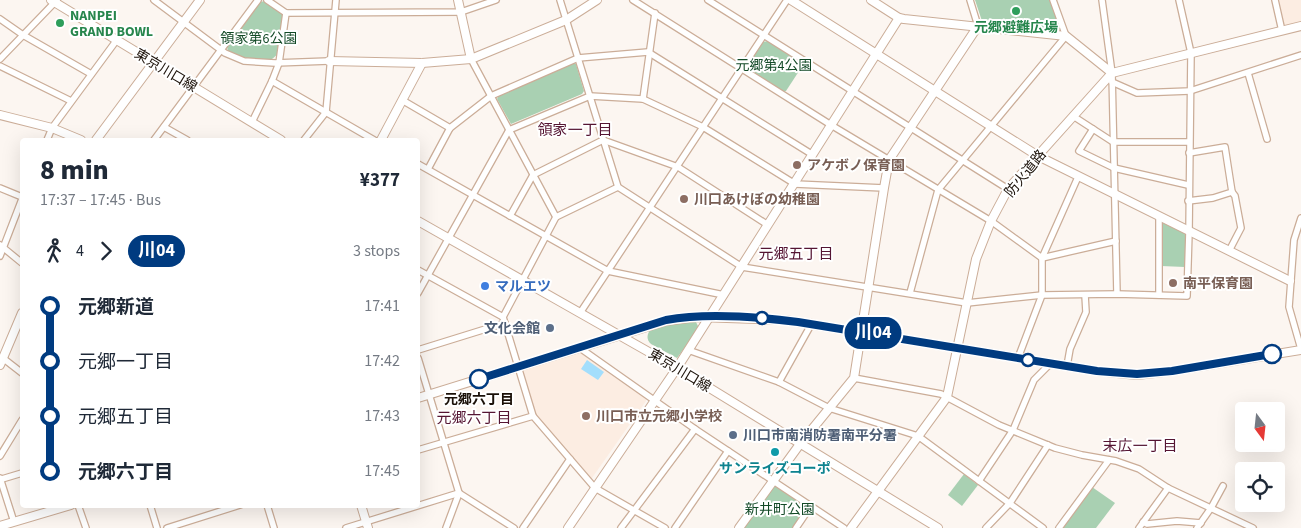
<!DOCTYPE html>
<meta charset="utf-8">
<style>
:root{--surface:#fff;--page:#f6f6f7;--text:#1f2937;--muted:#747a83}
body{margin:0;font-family:"Source Sans 3","Noto Sans JP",sans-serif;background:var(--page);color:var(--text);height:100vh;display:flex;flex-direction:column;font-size:19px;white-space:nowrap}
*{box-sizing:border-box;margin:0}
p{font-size:16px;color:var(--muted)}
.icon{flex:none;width:28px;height:28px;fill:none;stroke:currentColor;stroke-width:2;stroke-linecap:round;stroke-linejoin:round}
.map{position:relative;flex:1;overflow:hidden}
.details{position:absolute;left:20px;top:138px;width:400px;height:370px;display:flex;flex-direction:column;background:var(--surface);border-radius:5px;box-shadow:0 5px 20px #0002}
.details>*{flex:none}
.badge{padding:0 10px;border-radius:16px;font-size:18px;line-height:32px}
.needle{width:32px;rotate:165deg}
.tools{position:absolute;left:1235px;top:402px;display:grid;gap:10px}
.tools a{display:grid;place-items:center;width:50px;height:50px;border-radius:5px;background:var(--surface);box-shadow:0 5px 20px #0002;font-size:25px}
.map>.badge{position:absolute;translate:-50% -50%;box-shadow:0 0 0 2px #fff}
.legs{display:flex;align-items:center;gap:8px;height:55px;padding:0 20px;font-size:16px}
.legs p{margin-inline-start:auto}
.headline{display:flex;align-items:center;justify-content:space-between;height:85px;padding:0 20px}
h1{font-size:28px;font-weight:800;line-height:38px}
ul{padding:0 20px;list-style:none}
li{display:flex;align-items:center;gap:18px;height:55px;font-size:19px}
li i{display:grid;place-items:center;width:8px;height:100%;margin:0 6px;background:currentColor}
li i::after{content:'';width:12px;height:12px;margin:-6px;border:4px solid;border-radius:50%;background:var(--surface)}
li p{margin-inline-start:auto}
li:first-child i{background:linear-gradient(#0000 50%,currentColor 0)}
li:last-child i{background:linear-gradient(currentColor 50%,#0000 0)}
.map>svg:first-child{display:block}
.built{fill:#fcede2}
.green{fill:#a9d0b2}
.water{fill:#a3defc}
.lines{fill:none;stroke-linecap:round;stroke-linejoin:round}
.street-casing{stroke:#cbad98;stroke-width:8}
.secondary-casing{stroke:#cbad98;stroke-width:10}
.street{stroke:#fff;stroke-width:5.5}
.secondary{stroke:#fff;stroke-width:8}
.line-1-casing{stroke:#fff;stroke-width:11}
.line-1{stroke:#003b80;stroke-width:8}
.leisure-dot{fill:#2e9e5b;stroke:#fff;stroke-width:2}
.education-dot{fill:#8d6e63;stroke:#fff;stroke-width:2}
.shop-dot{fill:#3f7fe0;stroke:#fff;stroke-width:2}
.stop-1-dot{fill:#fff;stroke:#003b80;stroke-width:2.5}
.service-dot{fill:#5c6f8a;stroke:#fff;stroke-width:2}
.culture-dot{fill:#0f9aa8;stroke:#fff;stroke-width:2}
.labels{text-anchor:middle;stroke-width:4;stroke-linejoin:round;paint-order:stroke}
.leisure-label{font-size:14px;font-weight:bold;fill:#27864d;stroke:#fff;text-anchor:start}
.park-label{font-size:14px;fill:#134a27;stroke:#fff}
.street-label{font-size:14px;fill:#1a1008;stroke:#fff}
.education-label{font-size:14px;font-weight:bold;fill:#785e54;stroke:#fff;text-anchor:start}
.shop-label{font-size:14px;font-weight:bold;fill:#366cbe;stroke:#fff;text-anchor:start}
.service-label{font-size:14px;font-weight:bold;fill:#4e5e75;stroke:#fff;text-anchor:end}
.stop-label{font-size:14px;font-weight:bold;fill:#1a1008;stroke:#fff}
.culture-label{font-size:14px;font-weight:bold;fill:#0d838f;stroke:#fff}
.neighbourhood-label{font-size:15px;fill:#551533;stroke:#fff}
</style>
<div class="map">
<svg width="1301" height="528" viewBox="0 0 1301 528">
<rect width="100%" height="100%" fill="#fcf6f1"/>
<g class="built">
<polygon points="1278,0 1301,0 1301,22 1286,26 1284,25"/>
<polygon points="578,352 582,353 646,398 646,401 592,478 590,478 535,415 522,372 524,369"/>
</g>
<g class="green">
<polygon points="975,0 1050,0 1060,29 1057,32 986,24 982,21"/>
<path d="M265,1l17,12 1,4 -4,36c-3,2 -4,4 -7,6 -11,5 -34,-3 -44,-8l-1,-4 33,-45z"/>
<polygon points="768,41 802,62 803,65 786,91 783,92 748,69 747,66 763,42"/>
<polygon points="573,63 576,64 584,91 582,94 511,124 497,99 499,95"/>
<polygon points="1163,223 1184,233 1186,236 1185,267 1161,266 1162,224"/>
<path d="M693,320l3,2 3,6 -22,30 -26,-14c-5,-5 -4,-9 -1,-14l14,-5z"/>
<polygon points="964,474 978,485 962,506 948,495"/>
<polygon points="777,485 806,505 807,509 794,528 743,528 773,487"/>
<polygon points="1092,487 1115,503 1096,528 1062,528"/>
</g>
<polygon class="water" points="587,360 604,372 598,380 581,369"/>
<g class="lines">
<g class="street-casing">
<g id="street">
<polyline points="154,0 225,53 244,61 275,63 329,61"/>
<polyline points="267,0 286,13 461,12 496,0"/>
<polyline points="560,0 618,187 742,267 967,303 1042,295 1117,294 1187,296 1189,232 1191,53 1179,0"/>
<polyline points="633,0 831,125 991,221 1042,258 1116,241"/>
<polyline points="708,0 1008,189"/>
<polyline points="970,0 978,26"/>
<polyline points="1102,0 1112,73 1117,294"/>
<polyline points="1275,0 1282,31"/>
<polyline points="0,19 23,35 91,74"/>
<polyline points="0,59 57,0"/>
<polyline points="471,59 556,217"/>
<polyline points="0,66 71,101"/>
<polyline points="1248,73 1267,139"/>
<polyline points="272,81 374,140"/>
<polyline points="1112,82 1137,93 1190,91 1301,55"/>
<polyline points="643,99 655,13"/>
<polyline points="402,100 450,128"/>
<polyline points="1073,116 1113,142 1189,142"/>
<polyline points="252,122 272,81 279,63 286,13"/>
<polyline points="164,127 187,140"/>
<polyline points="1093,129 1079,151 1114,168 1188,185"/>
<polyline points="47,140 52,128 116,41"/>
<polyline points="154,140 258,0"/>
<polyline points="304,140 326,112 336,0"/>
<polyline points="418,164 608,271 724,295"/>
<polyline points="428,169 450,128 491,96 578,58 648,52 813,155"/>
<polyline points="618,187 556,217 503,317 533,416 595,488 665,528"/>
<polyline points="0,188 22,197"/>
<polyline points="1188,201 1213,198 1232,192 1225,147 1189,153"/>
<polyline points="510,216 533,175 603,140 678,167 768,225"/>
<polyline points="1301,218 1294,240 1289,307 1301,349"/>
<polyline points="0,245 22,263"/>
<polyline points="1229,251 1241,228 1235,196 1232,192"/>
<polyline points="0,256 22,199"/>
<polyline points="418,270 503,317"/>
<polyline points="418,293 509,130 590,96 643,99 703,127 795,184 884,188"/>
<polyline points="910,293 938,190 1066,36 1053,0"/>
<polyline points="1159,295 1159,217"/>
<polyline points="580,313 787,0"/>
<polyline points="580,348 695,429 844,528"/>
<polyline points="418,350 505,323"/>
<polyline points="688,350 779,382 829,408 918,436 1043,528"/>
<polyline points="418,358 459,493 514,528"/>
<polyline points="1018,358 1042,295 1042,258 1078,177"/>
<polyline points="4,359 22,373"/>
<polyline points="1067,366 1070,349 1086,312 1085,295"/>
<polyline points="854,378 941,394 999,425 1055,448 1082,455 1116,461 1139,469 1168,488 1253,528"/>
<polyline points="779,382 812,323"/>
<polyline points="418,450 533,416"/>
<polyline points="0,456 22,420"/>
<polyline points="0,478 14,522"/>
<polyline points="2,479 22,473"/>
<polyline points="979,481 1013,430 1034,380 1050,364"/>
<polyline points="78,505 86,528"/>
<polyline points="150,505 157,528"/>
<polyline points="267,505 274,528"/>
<polyline points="1143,522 1147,524 1177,521 1201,523"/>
<polyline points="167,528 240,505"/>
<polyline points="346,528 459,493"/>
<polyline points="446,528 459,493"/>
<polyline points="523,528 570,459"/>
<polyline points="621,528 695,429"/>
<polyline points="675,528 728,451"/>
<polyline points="796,528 811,506"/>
<polyline points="986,528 1010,503 1048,445"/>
<polyline points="1059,528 1109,460"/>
<polyline points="1139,528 1168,488"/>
<polyline points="1197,528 1211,508 1223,486"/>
</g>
</g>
<g class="secondary-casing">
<g id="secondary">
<polyline points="51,0 281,140"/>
<polyline points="458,0 471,59"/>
<polyline points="791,0 1038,156 1290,281"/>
<polyline points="871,0 899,18 904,19 1066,36 1112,73"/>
<polyline points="329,61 422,63 471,59 566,20 597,0"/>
<polyline points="0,115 52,128 81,140"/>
<polyline points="96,140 200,0"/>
<polyline points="381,140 422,63"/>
<polyline points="418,221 677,368 938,528"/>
<polyline points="0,365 22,313"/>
<polyline points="418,398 666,321 697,317 785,320 1097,371 1137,375 1172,371 1301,350"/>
<polyline points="361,505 368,528"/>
<polyline points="0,526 71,505"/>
<polyline points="568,528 677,368 899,18"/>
<polyline points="739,528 800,444 854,378 884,188 889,160 978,26"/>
<polyline points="851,528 947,397 976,259 991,221 1008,189 1112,73 1301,26"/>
</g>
</g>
<use href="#street" class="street"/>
<use href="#secondary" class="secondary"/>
</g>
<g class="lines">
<g class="line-1-casing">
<path id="line-1" d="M479,379l187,-59c38,-7 93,-3 132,2l299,49 40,3 35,-3 100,-17"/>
</g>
<use href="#line-1" class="line-1"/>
</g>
<g class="leisure-dot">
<circle cx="1016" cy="11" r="5"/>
<circle cx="60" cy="23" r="5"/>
</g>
<g class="education-dot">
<circle cx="797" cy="165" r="5"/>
<circle cx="684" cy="199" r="5"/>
<circle cx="1173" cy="283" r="5"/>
<circle cx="586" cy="416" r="5"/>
</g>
<circle class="shop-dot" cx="485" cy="286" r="5"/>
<g class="stop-1-dot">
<circle cx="762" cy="318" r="6"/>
<circle cx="1272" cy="354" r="9"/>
<circle cx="1028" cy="360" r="6"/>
<circle cx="479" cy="379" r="9"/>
</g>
<g class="service-dot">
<circle cx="550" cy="328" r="5"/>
<circle cx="733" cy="435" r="5"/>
</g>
<circle class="culture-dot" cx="775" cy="452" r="5"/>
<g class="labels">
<g class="leisure-label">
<text x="70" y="20">NANPEI<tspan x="70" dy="16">GRAND BOWL</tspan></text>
<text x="1016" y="32" text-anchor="middle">元郷避難広場</text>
</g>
<g class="park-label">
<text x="259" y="43">領家第6公園</text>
<text x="774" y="70">元郷第4公園</text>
<text x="780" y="514">新井町公園</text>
</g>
<g class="street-label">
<text transform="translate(166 70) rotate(31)" y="5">東京川口線</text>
<text transform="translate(1025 173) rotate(-51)" y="5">防火道路</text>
<text transform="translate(680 370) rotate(31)" y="5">東京川口線</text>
</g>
<g class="education-label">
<text x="807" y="170">アケボノ保育園</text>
<text x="694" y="204">川口あけぼの幼稚園</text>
<text x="1183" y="288">南平保育園</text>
<text x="596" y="421">川口市立元郷小学校</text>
</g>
<g class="shop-label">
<text x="495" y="291">マルエツ</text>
</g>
<g class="service-label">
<text x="540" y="333">文化会館</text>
<text x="743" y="440" text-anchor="start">川口市南消防署南平分署</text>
</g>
<g class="stop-label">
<text x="479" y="404">元郷六丁目</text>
</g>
<g class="culture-label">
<text x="775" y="473">サンライズコーポ</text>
</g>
<g class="neighbourhood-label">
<text x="575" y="135">領家一丁目</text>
<text x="796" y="259">元郷五丁目</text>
<text x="474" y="423">元郷六丁目</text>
<text x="1140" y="451">末広一丁目</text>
</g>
</g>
</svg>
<div class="tools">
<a><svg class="needle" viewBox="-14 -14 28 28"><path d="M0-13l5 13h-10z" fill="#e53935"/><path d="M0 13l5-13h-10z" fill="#747a83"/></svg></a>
<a><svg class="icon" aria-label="locate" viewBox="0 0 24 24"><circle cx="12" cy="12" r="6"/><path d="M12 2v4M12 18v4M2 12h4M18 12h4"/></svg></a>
</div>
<b class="badge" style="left:873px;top:333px;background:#003b80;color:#fff">川04</b>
<section class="details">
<div class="headline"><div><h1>8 min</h1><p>17:37 – 17:45 · Bus</p></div><b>¥377</b></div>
<div class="legs"><svg class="icon" aria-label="walk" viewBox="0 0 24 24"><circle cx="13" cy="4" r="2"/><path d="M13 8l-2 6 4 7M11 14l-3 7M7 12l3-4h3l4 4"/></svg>4<svg class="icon" aria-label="forward" viewBox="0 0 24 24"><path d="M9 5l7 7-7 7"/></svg><b class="badge" style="background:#003b80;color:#fff">川04</b><p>3 stops</p></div>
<ul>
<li><i style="color:#003b80"></i><b>元郷新道</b><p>17:41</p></li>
<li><i style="color:#003b80"></i><span>元郷一丁目</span><p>17:42</p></li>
<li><i style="color:#003b80"></i><span>元郷五丁目</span><p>17:43</p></li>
<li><i style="color:#003b80"></i><b>元郷六丁目</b><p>17:45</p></li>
</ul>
</section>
</div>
